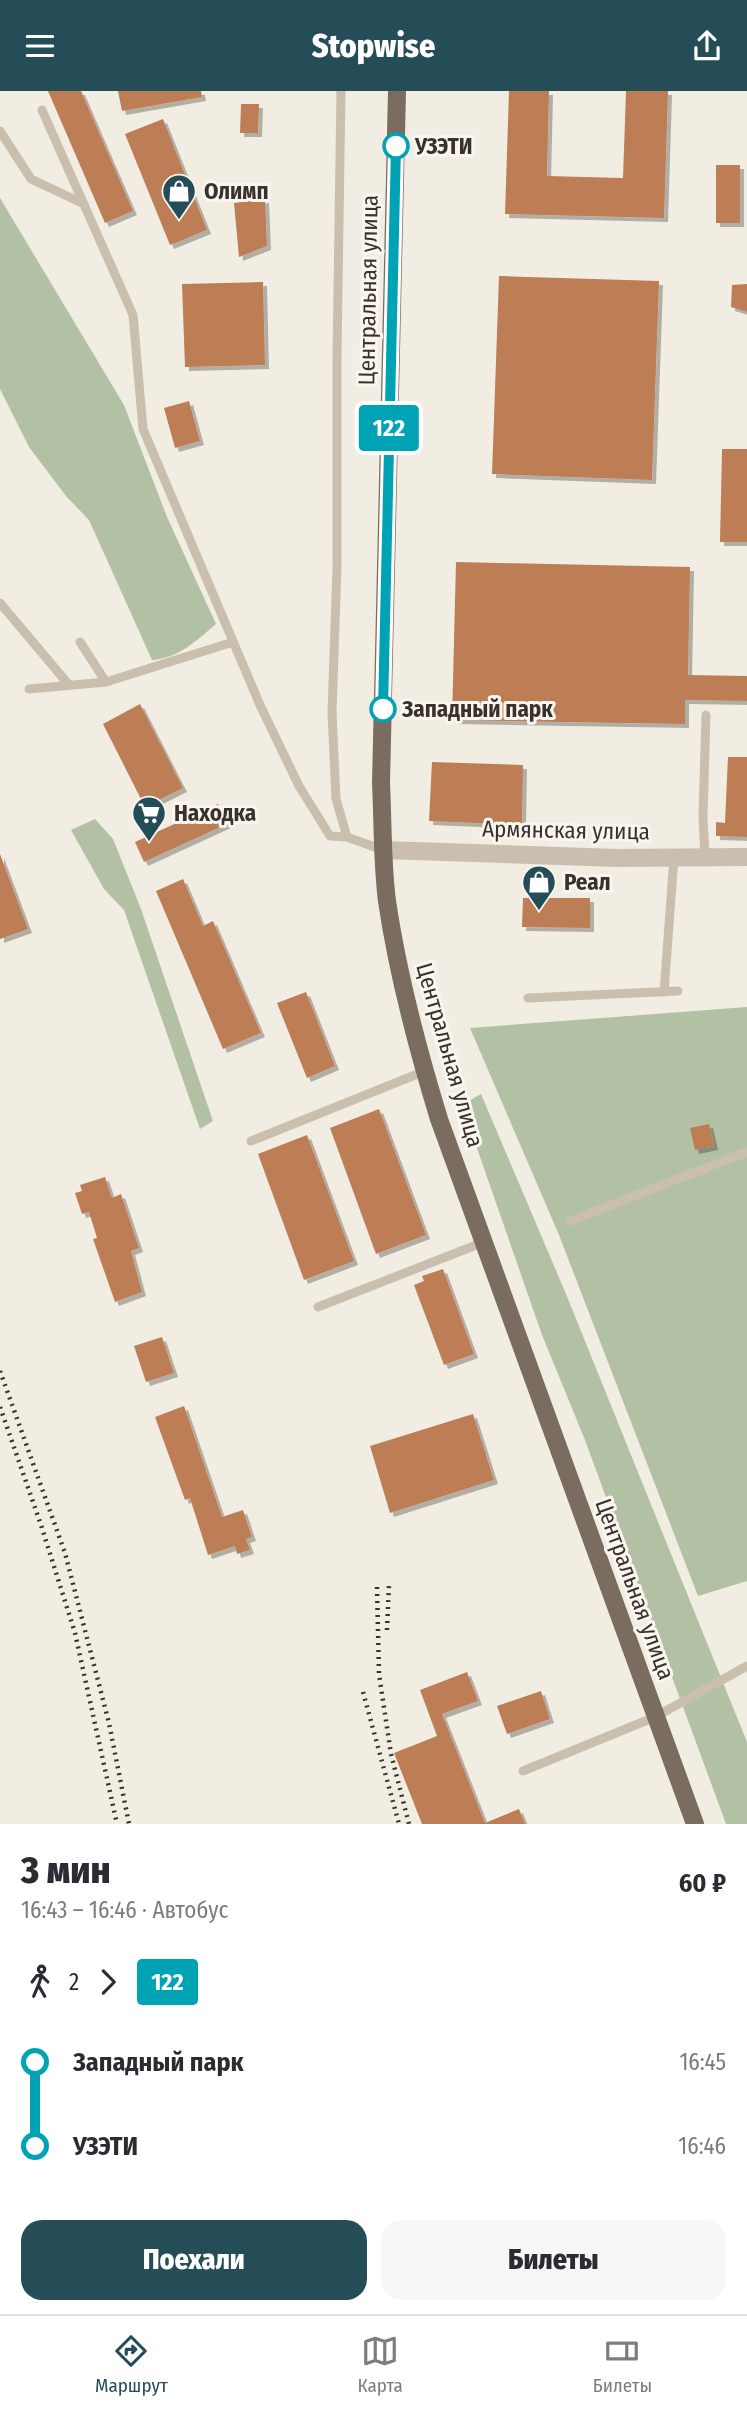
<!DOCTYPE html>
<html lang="ru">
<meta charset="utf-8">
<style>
:root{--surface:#fff;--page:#f7f7f7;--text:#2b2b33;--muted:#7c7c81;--line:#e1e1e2;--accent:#244d58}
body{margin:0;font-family:"Fira Sans Condensed",sans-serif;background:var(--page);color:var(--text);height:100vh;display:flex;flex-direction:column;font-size:26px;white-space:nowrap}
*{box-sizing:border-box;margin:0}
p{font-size:23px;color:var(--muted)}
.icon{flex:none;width:38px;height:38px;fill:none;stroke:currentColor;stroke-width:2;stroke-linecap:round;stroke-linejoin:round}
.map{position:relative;height:1733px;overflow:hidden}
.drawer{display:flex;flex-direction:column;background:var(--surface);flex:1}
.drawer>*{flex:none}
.badge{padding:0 14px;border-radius:5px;font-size:24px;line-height:46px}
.map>.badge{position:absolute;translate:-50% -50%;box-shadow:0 0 0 4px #fff}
.legs{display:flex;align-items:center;gap:10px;height:77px;padding:0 21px;font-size:23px}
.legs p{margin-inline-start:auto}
.summary{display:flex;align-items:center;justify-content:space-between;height:119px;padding:0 21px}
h1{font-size:38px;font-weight:800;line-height:52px}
.button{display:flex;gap:14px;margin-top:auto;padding:14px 21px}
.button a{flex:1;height:80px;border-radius:21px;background:var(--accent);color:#fff;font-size:28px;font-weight:800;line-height:80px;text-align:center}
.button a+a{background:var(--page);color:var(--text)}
ul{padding:0 21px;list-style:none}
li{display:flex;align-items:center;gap:24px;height:84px;font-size:26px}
li i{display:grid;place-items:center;width:10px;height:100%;margin:0 9px;background:currentColor}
li i::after{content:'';width:18px;height:18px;margin:-9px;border:5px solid;border-radius:50%;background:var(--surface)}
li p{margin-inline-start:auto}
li:first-child i{background:linear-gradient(#0000 50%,currentColor 0)}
li:last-child i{background:linear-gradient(currentColor 50%,#0000 0)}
header{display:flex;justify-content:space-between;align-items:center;height:91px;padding:0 21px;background:var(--accent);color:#fff;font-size:32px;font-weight:800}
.menu{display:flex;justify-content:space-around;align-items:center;height:98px;border-top:2px solid var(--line);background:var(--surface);font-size:19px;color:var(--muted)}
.menu a{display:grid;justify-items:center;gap:4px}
.menu .selected{color:var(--accent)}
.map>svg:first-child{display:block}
.green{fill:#b2c1a3}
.building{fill:#be7e55;filter:url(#shadow)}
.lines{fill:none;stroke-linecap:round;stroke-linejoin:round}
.service{stroke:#cabfae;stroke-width:9}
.tertiary{stroke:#cabfae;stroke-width:18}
.primary{stroke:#7a6c5e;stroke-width:18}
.rail{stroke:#39322c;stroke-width:4.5;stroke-dasharray:2 5;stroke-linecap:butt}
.line-1-casing{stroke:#fff;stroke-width:16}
.line-1{stroke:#00a3b4;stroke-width:10}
.stop-1-dot{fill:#fff;stroke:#00a3b4;stroke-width:3.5}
.labels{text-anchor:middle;stroke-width:6;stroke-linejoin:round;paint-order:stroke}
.stop-label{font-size:23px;font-weight:bold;fill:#39322c;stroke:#faf6ef;text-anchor:start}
.poi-label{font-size:23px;font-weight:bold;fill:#39322c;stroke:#faf6ef;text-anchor:start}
.street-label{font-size:23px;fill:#39322c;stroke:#faf6ef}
</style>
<header><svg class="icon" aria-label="menu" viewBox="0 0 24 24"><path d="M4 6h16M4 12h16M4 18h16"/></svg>Stopwise<svg class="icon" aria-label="share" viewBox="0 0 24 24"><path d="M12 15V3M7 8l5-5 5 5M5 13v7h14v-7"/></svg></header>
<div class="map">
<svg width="747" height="1733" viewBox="0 0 747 1733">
<defs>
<filter id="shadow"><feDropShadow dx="4" dy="4" stdDeviation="0" flood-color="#0004"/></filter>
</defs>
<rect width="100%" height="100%" fill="#f2ede2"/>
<g class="green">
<path d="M0,107l124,207 43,112 49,107c-20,17 -37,34 -64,36l-63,-140 -23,-24 -37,-49 -29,-58z"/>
<polygon points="95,728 113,748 141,818 213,1030 200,1038 124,819 104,798 71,739"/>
<polygon points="747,916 747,1490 698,1505 559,1144 470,937"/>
<polygon points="481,1003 566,1203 747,1651 747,1733 726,1733 585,1349 542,1244 462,1014"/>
</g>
<g class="building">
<polygon points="48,0 81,0 133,120 105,132"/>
<polygon points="118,0 201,0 202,6 122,20"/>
<polygon points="509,0 549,0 547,85 623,87 626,0 668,0 664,127 505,123"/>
<polygon points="241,13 259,13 258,42 240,42"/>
<polygon points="163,28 207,139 170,154 125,43"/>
<rect x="716" y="74" width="24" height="58"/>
<polygon points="265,108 267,155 239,166 234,112"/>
<polygon points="499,185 659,190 652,389 492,383"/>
<polygon points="263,191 265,274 185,276 182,193"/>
<polygon points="747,193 747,221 731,216 732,194"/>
<polygon points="189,310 200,350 175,357 164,317"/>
<polygon points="722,358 747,358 747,451 720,451"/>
<polygon points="456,471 690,476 688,584 747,585 747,610 685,609 685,633 452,629"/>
<polygon points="140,613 183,697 145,716 103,633"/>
<polygon points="728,666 747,666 747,746 716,745 716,731 725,732"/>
<polygon points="432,671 523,674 522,734 429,730"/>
<polygon points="218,713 227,733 144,771 135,751"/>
<polygon points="0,763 28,838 0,848"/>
<polygon points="183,788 203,835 213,830 261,942 223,958 156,800"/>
<polygon points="523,807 590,807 590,837 522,836"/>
<polygon points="306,901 335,975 307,987 277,912"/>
<polygon points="379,1018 426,1144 376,1163 330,1037"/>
<polygon points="709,1033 714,1055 695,1059 690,1037"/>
<polygon points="307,1044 354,1170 304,1189 258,1063"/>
<polygon points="105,1086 112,1107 121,1103 139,1157 131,1160 142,1201 115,1211 93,1148 97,1147 89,1121 82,1123 75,1102 82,1100 80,1094"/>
<polygon points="443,1178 474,1263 444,1274 414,1194 424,1190 422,1185"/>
<polygon points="162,1246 174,1282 146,1291 134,1255"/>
<polygon points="184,1315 222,1426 243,1419 252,1446 246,1448 250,1459 237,1463 235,1455 208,1464 190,1407 185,1409 155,1326"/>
<polygon points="473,1323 494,1389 390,1422 370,1355"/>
<polygon points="467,1581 478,1610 442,1623 485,1732 519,1718 525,1733 422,1733 394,1662 437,1645 420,1599"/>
<polygon points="541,1600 550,1628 507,1643 497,1615"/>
</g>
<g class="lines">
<g class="service">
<polyline points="341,0 337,265 337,476 332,621 336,708 347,746"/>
<polyline points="42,19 133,224 143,338 260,614 299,695 330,745 347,746 383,759"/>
<polyline points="0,40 31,88 84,113"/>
<polyline points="0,512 69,594"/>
<polyline points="80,551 106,591 233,551"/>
<polyline points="29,598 106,591"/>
<polyline points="705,765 703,726 706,624"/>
<polyline points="664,901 674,766"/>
<polyline points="528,907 678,900"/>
<polyline points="251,1050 425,980"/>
<polyline points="570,1130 747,1061"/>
<polyline points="318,1216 484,1151"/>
<polyline points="523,1680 655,1626 747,1575"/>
</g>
<polyline class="tertiary" points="384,759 617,767 747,766"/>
<path class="primary" d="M397,0l-16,692c2,39 1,79 6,118 11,75 30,146 52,218l256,705"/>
<g class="rail">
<polyline points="0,1280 65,1462 109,1632 129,1733"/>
<polyline points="0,1316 41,1434 75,1542 117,1733"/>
<polyline points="377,1496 379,1583 391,1663 409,1733"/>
<polyline points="387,1539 389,1493"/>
<polyline points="363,1601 399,1733"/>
</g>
</g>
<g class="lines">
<g class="line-1-casing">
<polyline id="line-1" points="383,618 396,55"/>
</g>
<use href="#line-1" class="line-1"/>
</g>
<defs>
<g id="shop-pin" transform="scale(1.75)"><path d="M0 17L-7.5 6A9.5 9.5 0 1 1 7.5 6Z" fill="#244d58" stroke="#faf6ef"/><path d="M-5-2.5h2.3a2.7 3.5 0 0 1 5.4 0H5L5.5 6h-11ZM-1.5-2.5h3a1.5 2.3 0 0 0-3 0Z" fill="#fff"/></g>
<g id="supermarket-pin" transform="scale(1.75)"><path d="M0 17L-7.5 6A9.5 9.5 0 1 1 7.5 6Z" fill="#244d58" stroke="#faf6ef"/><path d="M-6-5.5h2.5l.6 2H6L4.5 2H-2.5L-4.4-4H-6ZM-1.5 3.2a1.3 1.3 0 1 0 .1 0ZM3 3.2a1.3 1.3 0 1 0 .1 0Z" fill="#fff"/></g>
</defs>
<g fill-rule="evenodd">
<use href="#shop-pin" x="179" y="100"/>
<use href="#supermarket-pin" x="149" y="722"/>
<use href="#shop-pin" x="539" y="791"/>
</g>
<g class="stop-1-dot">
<circle cx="396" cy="55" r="12"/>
<circle cx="383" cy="618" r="12"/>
</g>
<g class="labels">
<g class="stop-label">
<text x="415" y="63">УЗЭТИ</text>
<text x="402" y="626">Западный парк</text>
</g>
<g class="poi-label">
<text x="204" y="108">Олимп</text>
<text x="174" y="730">Находка</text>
<text x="564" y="799">Реал</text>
</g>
<g class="street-label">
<text transform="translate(368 199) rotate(-89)" y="8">Центральная улица</text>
<text transform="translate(566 739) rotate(1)" y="8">Армянская улица</text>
<text transform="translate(450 964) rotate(74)" y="8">Центральная улица</text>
<text transform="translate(635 1498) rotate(70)" y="8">Центральная улица</text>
</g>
</g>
</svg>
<b class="badge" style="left:389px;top:337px;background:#00a3b4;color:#fff">122</b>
</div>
<section class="drawer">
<div class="summary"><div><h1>3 мин</h1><p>16:43 – 16:46 · Автобус</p></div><b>60 ₽</b></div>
<div class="legs"><svg class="icon" aria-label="walk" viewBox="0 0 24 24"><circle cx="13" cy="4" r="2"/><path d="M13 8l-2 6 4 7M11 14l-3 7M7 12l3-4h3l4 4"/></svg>2<svg class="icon" aria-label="forward" viewBox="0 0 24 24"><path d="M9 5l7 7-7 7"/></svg><b class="badge" style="background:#00a3b4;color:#fff">122</b></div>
<ul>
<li><i style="color:#00a3b4"></i><b>Западный парк</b><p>16:45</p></li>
<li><i style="color:#00a3b4"></i><b>УЗЭТИ</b><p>16:46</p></li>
</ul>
<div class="button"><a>Поехали</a><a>Билеты</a></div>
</section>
<nav class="menu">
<a class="selected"><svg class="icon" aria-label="directions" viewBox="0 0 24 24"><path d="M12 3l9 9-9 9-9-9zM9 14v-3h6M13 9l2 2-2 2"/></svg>Маршрут</a>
<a><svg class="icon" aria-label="map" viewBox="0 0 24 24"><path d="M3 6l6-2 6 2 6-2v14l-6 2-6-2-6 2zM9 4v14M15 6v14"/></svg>Карта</a>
<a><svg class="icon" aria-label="tickets" viewBox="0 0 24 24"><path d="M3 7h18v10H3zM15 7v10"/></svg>Билеты</a>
</nav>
